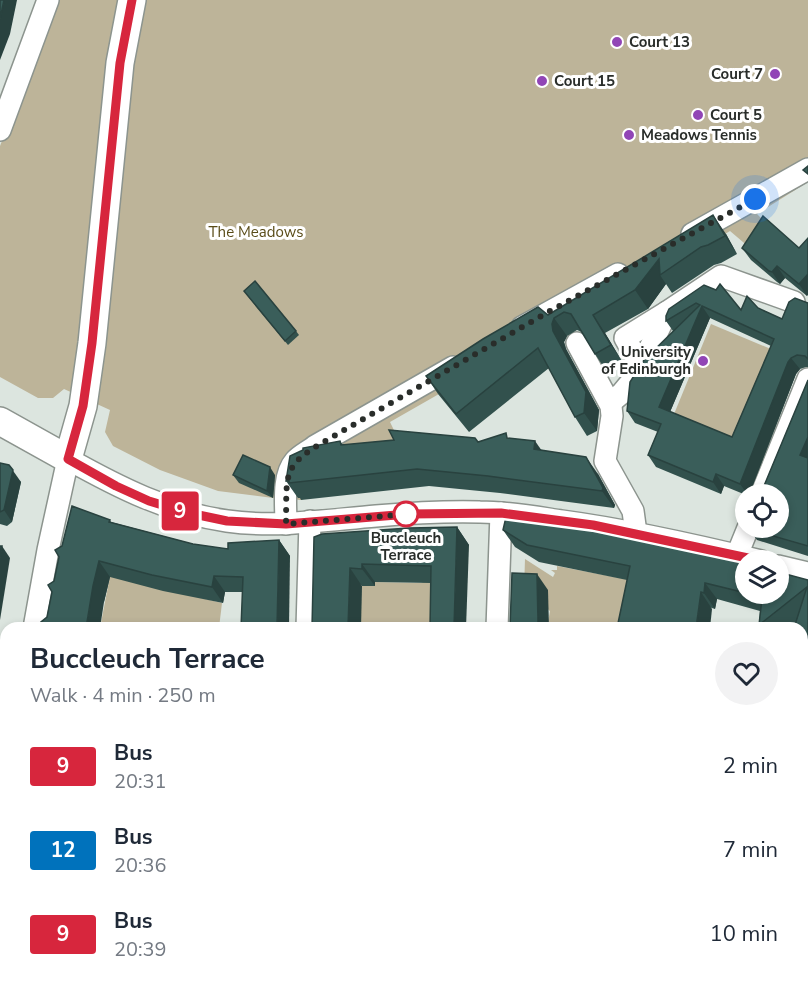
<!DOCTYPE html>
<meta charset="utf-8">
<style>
:root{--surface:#fff;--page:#f2f2f3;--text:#1f2937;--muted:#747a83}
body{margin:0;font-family:"Nunito Sans",sans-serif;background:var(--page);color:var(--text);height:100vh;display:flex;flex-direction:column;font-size:22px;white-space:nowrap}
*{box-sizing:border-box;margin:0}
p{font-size:20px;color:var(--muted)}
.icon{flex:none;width:33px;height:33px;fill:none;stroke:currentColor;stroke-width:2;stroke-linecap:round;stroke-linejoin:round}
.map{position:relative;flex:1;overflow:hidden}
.side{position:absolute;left:0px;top:622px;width:808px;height:368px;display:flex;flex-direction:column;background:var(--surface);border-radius:18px 18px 0 0;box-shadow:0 3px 9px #0003}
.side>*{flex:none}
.badge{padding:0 12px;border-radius:4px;font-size:21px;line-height:39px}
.fabs{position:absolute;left:735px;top:484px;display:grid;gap:12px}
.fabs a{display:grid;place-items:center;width:54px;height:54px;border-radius:50%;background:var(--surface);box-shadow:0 3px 9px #0003;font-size:30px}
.you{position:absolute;width:30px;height:30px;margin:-15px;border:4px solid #fff;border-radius:50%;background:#1a73e8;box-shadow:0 0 0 9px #1a73e833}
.map>.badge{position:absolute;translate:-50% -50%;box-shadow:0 0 0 3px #fff}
.round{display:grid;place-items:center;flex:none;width:63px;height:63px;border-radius:32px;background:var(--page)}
.overview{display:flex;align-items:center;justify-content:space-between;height:102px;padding:0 30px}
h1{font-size:28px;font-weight:700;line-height:45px}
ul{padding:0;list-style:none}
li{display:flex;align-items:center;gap:18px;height:84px;padding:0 30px}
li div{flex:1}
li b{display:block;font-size:22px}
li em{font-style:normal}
li .badge{min-width:66px;font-weight:700;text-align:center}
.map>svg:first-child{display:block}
.green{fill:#bdb499}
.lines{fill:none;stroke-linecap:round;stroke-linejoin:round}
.minor-casing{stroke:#8c948e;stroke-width:24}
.major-casing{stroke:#8c948e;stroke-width:30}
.minor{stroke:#fff;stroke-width:21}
.major{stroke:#fff;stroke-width:27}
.wall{fill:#32514d;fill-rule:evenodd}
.shaded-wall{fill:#29423f}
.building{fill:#3a5e5a;stroke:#29423f;stroke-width:1.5;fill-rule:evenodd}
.line-casing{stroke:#fff;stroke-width:14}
.line{stroke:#d7263d;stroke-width:9}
.walk{stroke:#292d2a;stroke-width:6;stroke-dasharray:0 10.8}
.poi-dot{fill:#9145b6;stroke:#fff;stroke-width:2}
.stop-dot{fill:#fff;stroke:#d7263d;stroke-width:3}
.labels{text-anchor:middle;stroke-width:6;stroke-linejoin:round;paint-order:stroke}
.poi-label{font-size:15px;font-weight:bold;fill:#292d2a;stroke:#fff;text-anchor:start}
.park-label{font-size:15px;fill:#594b17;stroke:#fff}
.stop-label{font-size:15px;font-weight:bold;fill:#292d2a;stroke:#fff}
</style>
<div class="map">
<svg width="808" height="989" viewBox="0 0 808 989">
<rect width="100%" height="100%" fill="#dce5df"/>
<g class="green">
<polygon points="57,0 808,0 808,182 757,214 769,226 750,248 730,231 560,333 439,394 390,422 407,457 301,500 273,498 218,491 160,470 113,446 105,432 110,410 64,389 53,398 38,398 0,377 0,146"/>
<polygon points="711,324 778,352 739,447 672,419"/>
<polygon points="525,559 553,577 555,573 551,570 557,570 557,566 625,579 638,577 615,628 547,628 550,611 524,590"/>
<polygon points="449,570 442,628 361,628 354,586 374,586 375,582 421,583"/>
<polygon points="110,576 222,603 219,628 100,628"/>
<polygon points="49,984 195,984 194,989 48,989"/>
<polygon points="321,984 407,984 406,989 321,989"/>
<polygon points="552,984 670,984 669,989 559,989"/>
</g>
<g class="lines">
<g class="minor-casing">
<g id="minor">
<polyline points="0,130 48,0"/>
<polyline points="692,234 808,169"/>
<polyline points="522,327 618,274"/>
<polyline points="577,343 611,406 612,416 605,461 633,511 636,533"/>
<polyline points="641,366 625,338 667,312"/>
<polyline points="610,403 622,393 637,375 667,312 721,276 794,302"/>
<polyline points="761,495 808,379"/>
<path d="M286,524c0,-19 -4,-48 9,-63 5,-6 14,-10 20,-15l138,-79"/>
<polyline points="737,555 748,528"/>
<polyline points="778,566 808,573"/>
<path d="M34,628l14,-78 20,-91c50,28 101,54 159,62 50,7 100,-1 149,-5 35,-3 70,-5 104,-4 28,0 55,5 82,9 67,9 133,24 199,40"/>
<polyline points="307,628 310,521"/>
<polyline points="497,628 501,513"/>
<polyline points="802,784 808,777"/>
<polyline points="0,828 6,790"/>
<polyline points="258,989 259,984"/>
<polyline points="478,989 478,984"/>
</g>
</g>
<g class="major-casing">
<g id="major">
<polyline points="0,421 68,459 83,406 92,343 120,63 132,0"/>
<polyline points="0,798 6,798"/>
<polyline points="802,844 808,845"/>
</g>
</g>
<use href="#minor" class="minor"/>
<use href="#major" class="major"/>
</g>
<g class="wall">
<polygon points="726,234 737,254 721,263 714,265 672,293 666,284 648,309 605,333 623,363 607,372 595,354 582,332 577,330 567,336 564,342 566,349 599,410 597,431 587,436 575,417 549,368 469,432 438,394 426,376 548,315"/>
<polygon points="808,238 807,296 785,278 780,284 777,282 751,260 742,248 799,248"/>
<path d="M704,285l37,25 17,-2 24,11 26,-16v64h-2l-6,2 -4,5 -47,121h-3l-22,-9 -3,8 -65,-27 -8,-12 10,-23 -23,-9 -8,-12 46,-80 -7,-10zM710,318l61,28 -39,91 -62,-25z"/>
<polygon points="246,294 296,331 299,335 288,345"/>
<polygon points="808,380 808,556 757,540 749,529 763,495 761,493"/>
<polygon points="510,438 541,450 598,474 615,505 614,508 500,493 429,486 301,500 300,498 298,498 286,481 340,441 343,445 478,442"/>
<polygon points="0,463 21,482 12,522 7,526 0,524"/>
<polygon points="233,475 275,475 273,498 239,483"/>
<polygon points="110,520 111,522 193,544 228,549 279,540 290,556 242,592 225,592 223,603 163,591 110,577 104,602 47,617 54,581"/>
<polygon points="457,527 469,545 431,583 375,582 375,586 362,586 314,537"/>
<polygon points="503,530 746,564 746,594 778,594 808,580 808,745 802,744 802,628 797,621 787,628 761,628 759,625 760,611 717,599 715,609 627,580 539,562 515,547"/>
<rect x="802" y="863" width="6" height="52"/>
<polygon points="501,984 560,984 560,989 500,989"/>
</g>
<g class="shaded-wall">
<polygon points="4,0 17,0 10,34 0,60 0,19"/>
<polygon points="713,215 726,234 737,254 725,236"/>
<polygon points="659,259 660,275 666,284 648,309 635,290"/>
<polygon points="777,266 785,278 780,284 772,272"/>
<polygon points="808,274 808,295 807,296 799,284"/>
<polygon points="702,306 710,318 667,419 659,407"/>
<polygon points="593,315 605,333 623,363 611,345"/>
<polygon points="554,318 567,336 564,342 566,349 599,410 597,431 584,413 553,331 552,324"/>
<polygon points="791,358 800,369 796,374 749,495 748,495 740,484 788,362"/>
<polygon points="808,437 808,466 800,455"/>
<polygon points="535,441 547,458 534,449"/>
<polygon points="586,457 598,474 615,505 614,508 602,491"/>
<polygon points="9,465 21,482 12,522 4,510"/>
<polygon points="270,467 275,475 273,498 267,491"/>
<polygon points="716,474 724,486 721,494 713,482"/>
<polygon points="457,527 469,545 466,628 454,628"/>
<polygon points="279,540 290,556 289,628 277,628"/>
<polygon points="2,546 10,558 0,620 0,558"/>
<polygon points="99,561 110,577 104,602 100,628 86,628 93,586"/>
<polygon points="362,564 375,582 375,586 362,569"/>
<polygon points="350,568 362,586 361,628 348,628"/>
<polygon points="537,574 548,590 549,628 542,628 538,622"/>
<polygon points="214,576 225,592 223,603 212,587"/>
<polygon points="705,583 717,599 715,609 704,593"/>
<polygon points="701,592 712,609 710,628 696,628"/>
<polygon points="808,667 808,703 802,695 802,691"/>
<polygon points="36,984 49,984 48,989 35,989"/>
<polygon points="221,984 233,984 233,989 220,989"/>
<rect x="309" y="984" width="12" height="5"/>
<polygon points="433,984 445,984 444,989 432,989"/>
<polygon points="547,984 560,984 560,989 548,989 547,986"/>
</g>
<g class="building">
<polygon points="0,0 4,0 0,19"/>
<polygon points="808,166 808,174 803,170"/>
<polygon points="713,215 725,236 708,245 701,247 660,275 659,259 635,290 593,315 611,345 595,354 571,314 564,312 554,318 552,324 553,331 586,392 584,413 575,417 538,348 456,414 426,376 483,339 538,307 548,315"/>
<polygon points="763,216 799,248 808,238 808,274 799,284 777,266 772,272 769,271 742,248"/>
<polygon points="255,281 296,331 285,341 244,291"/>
<path d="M720,284l21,26 6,-14 11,12 24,11 7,-17 6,-4 13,5v56l-3,-3 -8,-1 -6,3 -3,4 -48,122 -24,-10 -3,8 -65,-27 13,-31 -34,-13 3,-29 14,-22 56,-55 -4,-2 -30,18v-5l3,-7 35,-24 12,5zM702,306l72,33 -42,98 -73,-30z"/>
<polygon points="808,380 808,437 800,455 808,458 808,546 749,529 778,528 778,495 763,495 763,494 761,493"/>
<polygon points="389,430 475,438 478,442 506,433 507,438 535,441 534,449 586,457 603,488 602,491 488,476 417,469 289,483 289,481 286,481 290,456 303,450 303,448 340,441 341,445 394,440"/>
<polygon points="243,455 270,467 267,491 233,475"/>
<polygon points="0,463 9,465 13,470 4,510 0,512"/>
<polygon points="72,506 110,520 109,522 193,544 228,549 228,543 279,540 277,628 241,628 243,577 214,576 212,587 152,575 99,561 93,586 86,628 45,628 41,622 47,617 52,592 48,585 54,581 59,557 55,550 62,546"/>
<polygon points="510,511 634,536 746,564 746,593 705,583 704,593 701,592 696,628 617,628 630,566 527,545 503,530 506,517"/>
<polygon points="457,527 454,628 430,628 431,566 362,564 362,569 350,568 348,628 312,628 314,537 322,534 409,528"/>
<polygon points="0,546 2,546 0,558"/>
<polygon points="778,572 808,580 808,667 802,691 802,628 794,628 807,587 759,625 762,598 747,594 778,594"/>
<polygon points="512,573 537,574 538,622 542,622 541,627 571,628 510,628"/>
<polygon points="802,694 808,695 808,730 802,729"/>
<rect x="802" y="863" width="6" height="37"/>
<polygon points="6,891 6,984 36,984 35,989 0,989 0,931 1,929 5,903 1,896"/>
<polygon points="182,984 221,984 220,989 182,989"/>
<rect x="272" y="984" width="37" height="5"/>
<polygon points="395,984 433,984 432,989 394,989"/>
<polygon points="501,984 547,984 547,986 540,986 540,989 500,989"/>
</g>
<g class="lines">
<g class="line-casing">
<polyline id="line" points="132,0 120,63 92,343 83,406 68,459 116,486 149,501 189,513 227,521 286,524 409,514 501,513 593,525 762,561"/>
</g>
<use href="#line" class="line"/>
<path class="walk" d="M406,514h3l-123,10c1,-50 -5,-58 41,-84l223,-129 205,-112"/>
</g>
<g class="poi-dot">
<circle cx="617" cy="42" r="6"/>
<circle cx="775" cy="74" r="6"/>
<circle cx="542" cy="81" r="6"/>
<circle cx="698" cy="115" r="6"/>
<circle cx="629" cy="135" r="6"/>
<circle cx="703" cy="361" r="6"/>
</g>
<circle class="stop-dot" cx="406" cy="514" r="12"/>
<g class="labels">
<g class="poi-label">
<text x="629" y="47">Court 13</text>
<text x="763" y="79" text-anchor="end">Court 7</text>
<text x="554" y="86">Court 15</text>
<text x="710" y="120">Court 5</text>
<text x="641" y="140">Meadows Tennis</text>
<text x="691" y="357" text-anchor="end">University<tspan x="691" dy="17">of Edinburgh</tspan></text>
</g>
<g class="park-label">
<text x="256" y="237">The Meadows</text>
</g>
<g class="stop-label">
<text x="406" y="543">Buccleuch<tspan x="406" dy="17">Terrace</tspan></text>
</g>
</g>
</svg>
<div class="fabs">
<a><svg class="icon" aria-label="locate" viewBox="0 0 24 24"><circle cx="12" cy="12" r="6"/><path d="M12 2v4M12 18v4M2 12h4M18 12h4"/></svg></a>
<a><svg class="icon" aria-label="layers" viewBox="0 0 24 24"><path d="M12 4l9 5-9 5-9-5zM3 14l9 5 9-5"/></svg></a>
</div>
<div class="you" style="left:755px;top:199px"></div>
<b class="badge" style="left:180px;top:511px;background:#d7263d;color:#fff">9</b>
<section class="side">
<div class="overview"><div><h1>Buccleuch Terrace</h1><p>Walk · 4 min · 250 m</p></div><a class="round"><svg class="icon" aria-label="heart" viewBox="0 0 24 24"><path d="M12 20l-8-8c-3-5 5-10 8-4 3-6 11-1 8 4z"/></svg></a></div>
<ul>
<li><span class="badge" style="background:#d7263d;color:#fff">9</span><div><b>Bus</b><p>20:31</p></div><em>2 min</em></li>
<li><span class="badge" style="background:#0072bc;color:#fff">12</span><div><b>Bus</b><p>20:36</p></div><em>7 min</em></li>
<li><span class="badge" style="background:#d7263d;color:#fff">9</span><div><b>Bus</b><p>20:39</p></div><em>10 min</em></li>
</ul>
</section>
</div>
